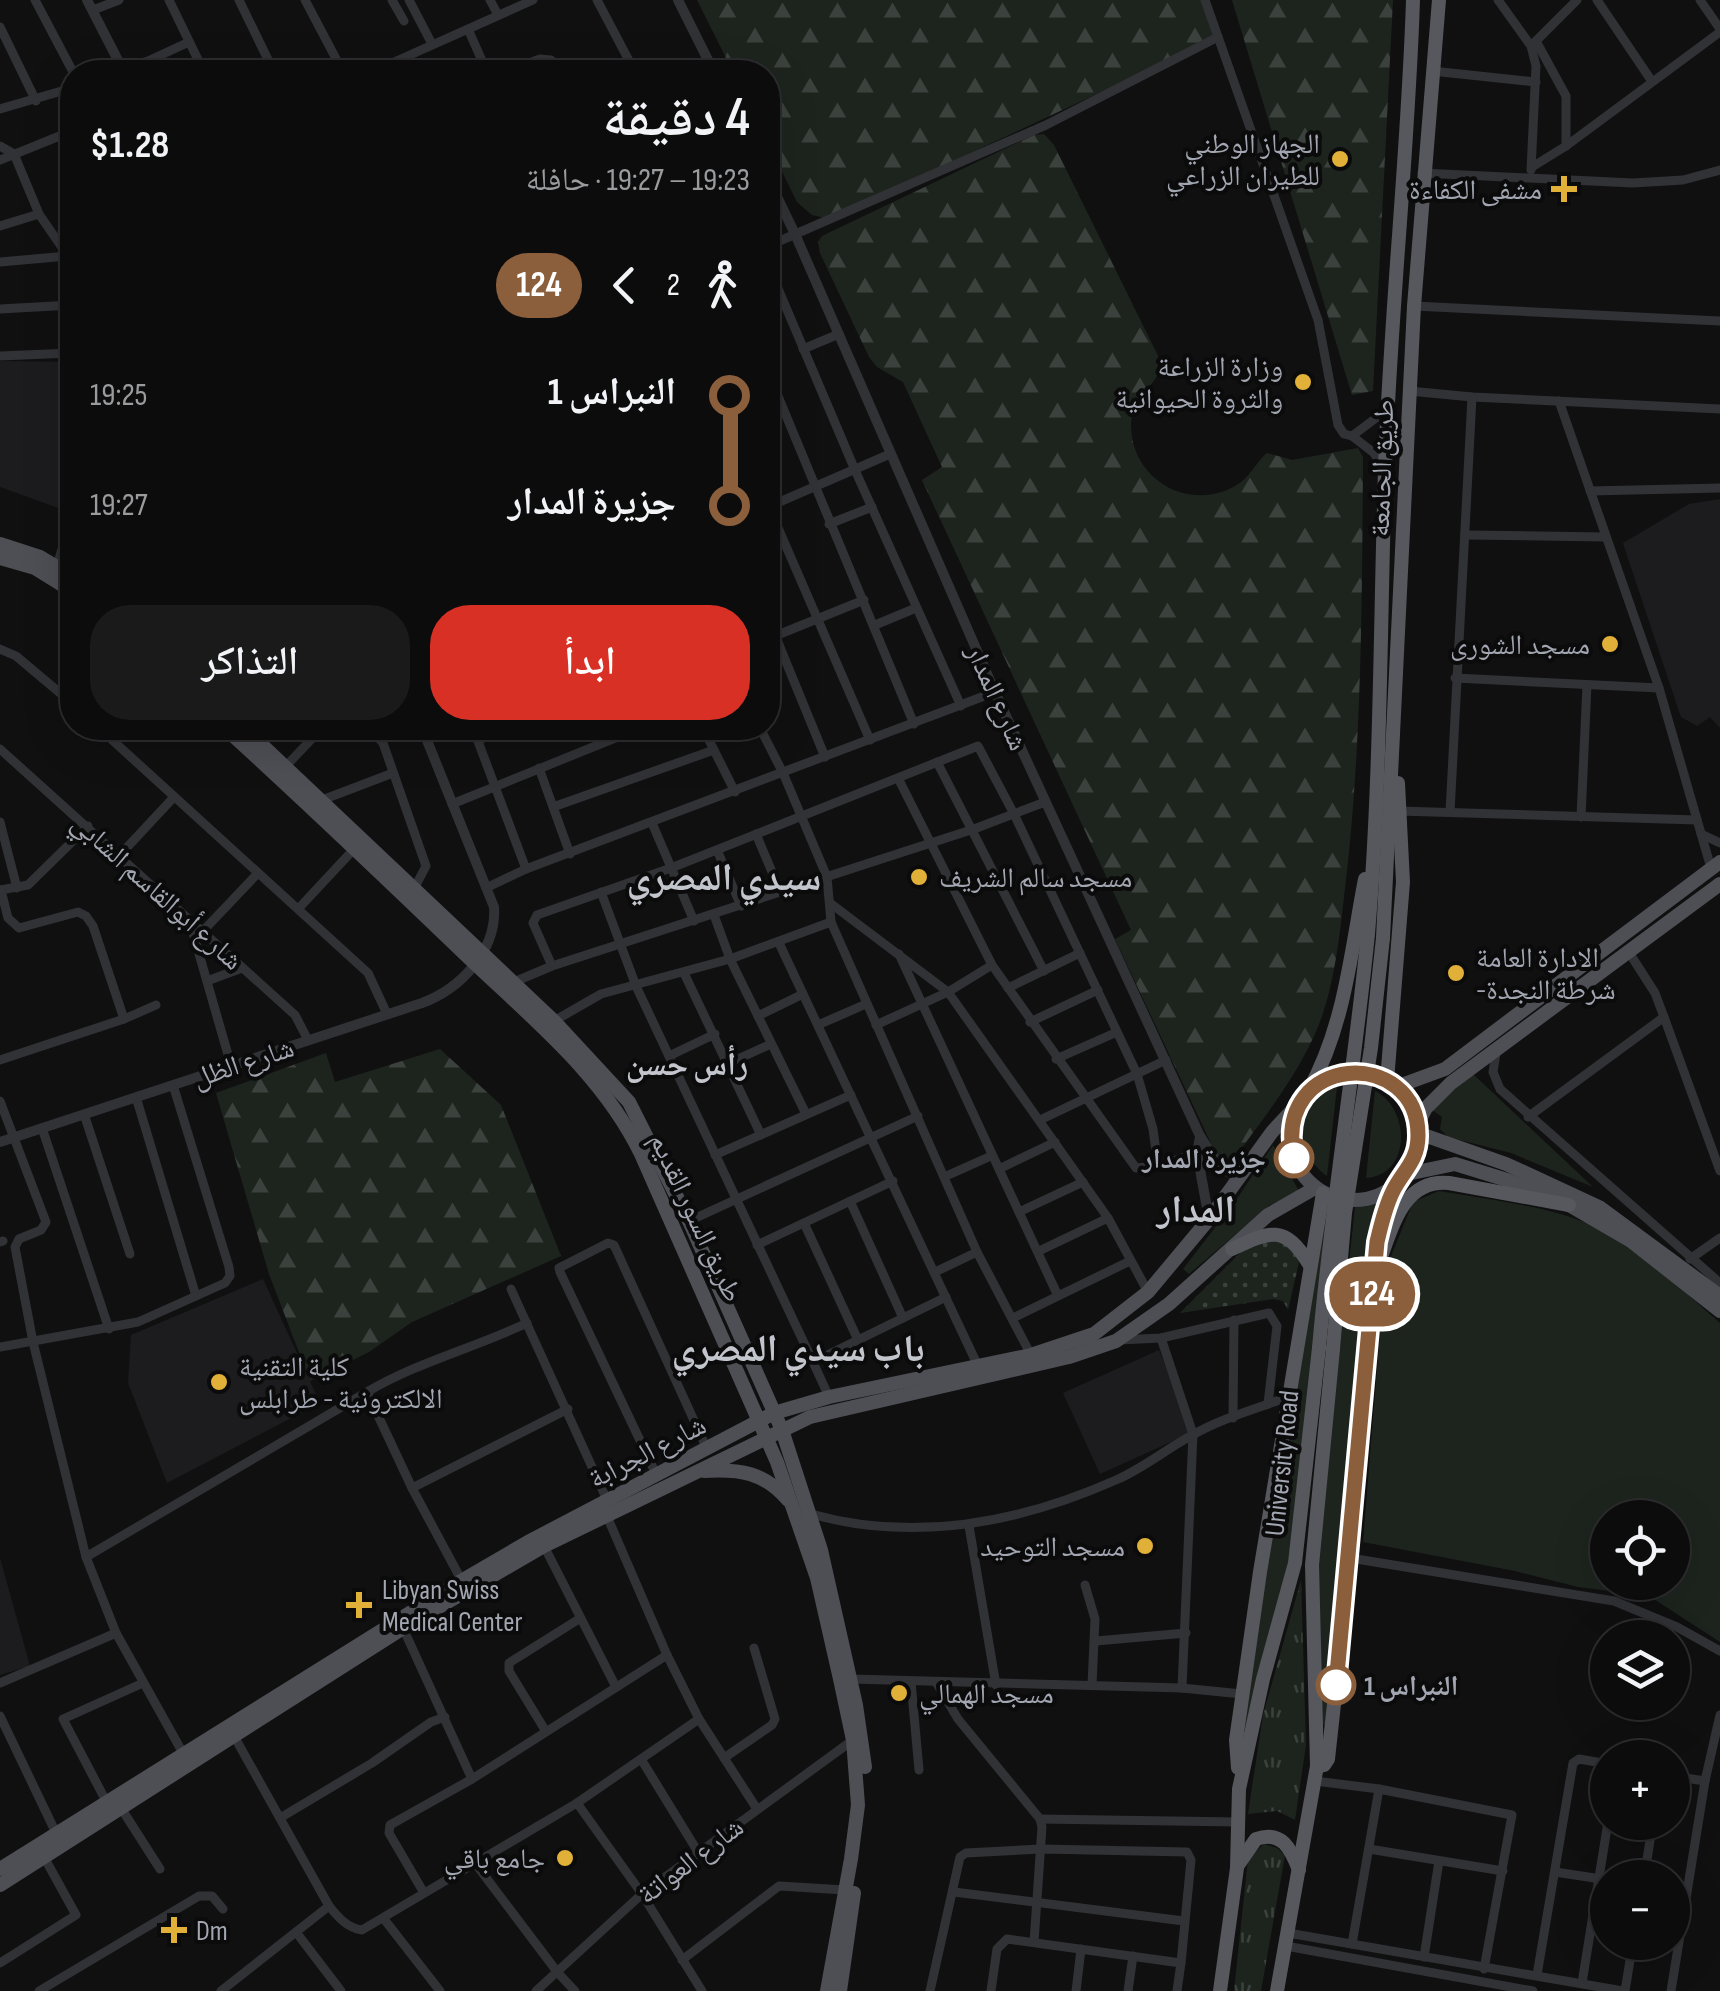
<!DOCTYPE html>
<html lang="ar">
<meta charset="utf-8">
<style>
:root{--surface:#0c0c0d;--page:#1a1a1b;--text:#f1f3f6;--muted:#9a9b9d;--line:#2c2c2e;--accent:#d93025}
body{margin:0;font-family:"Sofia Sans Condensed","Noto Naskh Arabic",sans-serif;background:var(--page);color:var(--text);direction:rtl;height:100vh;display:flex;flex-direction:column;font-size:38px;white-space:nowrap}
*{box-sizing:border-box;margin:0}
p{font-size:32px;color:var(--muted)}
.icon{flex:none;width:55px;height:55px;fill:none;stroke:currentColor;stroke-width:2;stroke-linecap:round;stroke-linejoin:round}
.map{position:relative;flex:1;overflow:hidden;direction:ltr}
.details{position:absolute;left:60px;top:60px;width:720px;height:680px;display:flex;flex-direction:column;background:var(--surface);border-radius:40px;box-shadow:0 10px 40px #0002,0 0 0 2px var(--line);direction:rtl}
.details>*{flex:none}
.badge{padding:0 20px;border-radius:32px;font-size:35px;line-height:65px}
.buttons{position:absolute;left:1590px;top:1500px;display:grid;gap:20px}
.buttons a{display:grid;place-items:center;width:100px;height:100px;border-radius:50%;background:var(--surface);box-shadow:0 10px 40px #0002,0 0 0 2px var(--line);font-size:50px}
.map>.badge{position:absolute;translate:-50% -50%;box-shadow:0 0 0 5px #fff}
.legs{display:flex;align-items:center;gap:15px;height:110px;padding:0 30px;font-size:32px}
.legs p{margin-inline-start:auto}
.headline{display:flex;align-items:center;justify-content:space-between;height:170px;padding:0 30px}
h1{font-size:55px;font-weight:600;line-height:75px}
.action{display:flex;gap:20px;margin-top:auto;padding:20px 30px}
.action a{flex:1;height:115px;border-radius:40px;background:var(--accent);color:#fff;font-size:40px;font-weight:600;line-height:115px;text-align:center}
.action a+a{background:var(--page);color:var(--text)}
ul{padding:0 30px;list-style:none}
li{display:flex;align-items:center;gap:35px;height:110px;font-size:38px}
li i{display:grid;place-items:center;width:15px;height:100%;margin:0 12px;background:currentColor}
li i::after{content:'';width:25px;height:25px;margin:-12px;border:8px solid;border-radius:50%;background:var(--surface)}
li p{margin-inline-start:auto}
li:first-child i{background:linear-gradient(#0000 50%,currentColor 0)}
li:last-child i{background:linear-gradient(currentColor 50%,#0000 0)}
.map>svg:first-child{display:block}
.built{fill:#1c1c1e}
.grass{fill:#1d241e;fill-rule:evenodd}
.forest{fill:url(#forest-firs)}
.park{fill:url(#park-tufts)}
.garden{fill:url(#garden-dots)}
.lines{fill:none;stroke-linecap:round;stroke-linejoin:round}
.minor{stroke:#313236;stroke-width:9}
.tertiary{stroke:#313236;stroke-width:10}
.primary{stroke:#4e4f55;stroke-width:14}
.trunk{stroke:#56585e;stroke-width:14}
.trunk-bridge{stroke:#56585e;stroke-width:14}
.line-1-casing{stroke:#fff;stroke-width:22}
.line-1{stroke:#8b5e3c;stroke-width:15}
.poi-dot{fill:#e1b039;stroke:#0b0b0c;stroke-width:4}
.stop-1-dot{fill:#fff;stroke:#8b5e3c;stroke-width:5}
.labels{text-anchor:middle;stroke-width:8;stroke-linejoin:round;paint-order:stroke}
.poi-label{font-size:28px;fill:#a2a6b1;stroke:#0b0b0c;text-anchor:end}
.street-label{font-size:28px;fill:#a2a6b1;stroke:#0b0b0c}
.stop-label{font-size:28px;font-weight:bold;fill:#a2a6b1;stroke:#0b0b0c;text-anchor:end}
.quarter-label{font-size:32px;font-weight:bold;fill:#c3c5cd;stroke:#0b0b0c}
.district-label{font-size:38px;font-weight:bold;fill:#c3c5cd;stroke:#0b0b0c}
</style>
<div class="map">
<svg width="1720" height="1991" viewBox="0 0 1720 1991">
<defs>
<pattern id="forest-firs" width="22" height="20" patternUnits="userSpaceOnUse" patternTransform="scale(2.5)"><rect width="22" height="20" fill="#1d241e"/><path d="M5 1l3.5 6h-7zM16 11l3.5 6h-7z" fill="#3b413c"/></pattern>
<pattern id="park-tufts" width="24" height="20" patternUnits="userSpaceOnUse" patternTransform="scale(2.5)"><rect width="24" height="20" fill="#1d241e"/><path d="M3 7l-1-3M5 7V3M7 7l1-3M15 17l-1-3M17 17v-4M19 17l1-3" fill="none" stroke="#3b413c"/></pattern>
<pattern id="garden-dots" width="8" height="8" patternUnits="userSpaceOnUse" patternTransform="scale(2.5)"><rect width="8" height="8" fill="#1d241e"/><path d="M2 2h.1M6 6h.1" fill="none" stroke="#3b413c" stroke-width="1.8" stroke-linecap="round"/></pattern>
</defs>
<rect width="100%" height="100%" fill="#101011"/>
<g class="built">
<polygon points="0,361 72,362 72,489 64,510 0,487"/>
<polygon points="1720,499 1720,728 1710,717 1697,726 1681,717 1623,543 1689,504"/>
<polygon points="263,1279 320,1403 167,1483 128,1383 131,1335"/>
<polygon points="1159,1350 1193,1432 1100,1474 1063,1393"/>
<polygon points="0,1558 30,1666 0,1675"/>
</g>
<g class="grass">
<polygon points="1472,1073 1593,1187 1511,1153 1448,1137 1440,1129 1442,1117 1432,1110"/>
<path d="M1337,1087l-10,89c-35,-24 -32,-76 10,-89z"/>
<path d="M1375,1091c35,17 37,84 -9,87z"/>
<polygon points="1273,1145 1299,1191 1270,1205 1189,1274 1183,1269 1234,1203"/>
<path d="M1439,1191c46,8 93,13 137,28 54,18 101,67 144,104v319l-71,-46 -71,-9 -63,-16 -152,-29 22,-271 28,-69zM1608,1518h64v64h-64z"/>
<polygon points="1376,1204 1328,1723 1323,1725 1317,1560 1355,1207"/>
<polygon points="1324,1207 1331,1207 1292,1556 1244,1733 1247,1687"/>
</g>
<g class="forest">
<polygon points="697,0 1205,0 1218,37 830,219 812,215 797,202 768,143 768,72 733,72"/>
<polygon points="1232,0 1393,0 1373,391 1352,395"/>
<path d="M1044,134l10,11 108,219c-4,21 -30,32 -31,60 -1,54 57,89 104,62 15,-8 20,-23 32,-33l25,7 66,-12 5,9c-1,141 -1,283 -17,423 -6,49 -10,104 -29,149 -20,48 -56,92 -86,134l-9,-1 -5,-6 -102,-217 16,-9 -209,-450 20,-13 -39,-85 -26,-15 -8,-10 -49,-104 -2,-11 4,-6 212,-101z"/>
<polygon points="440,1049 501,1105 561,1256 412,1322 369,1352 310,1381 269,1274 216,1093 326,1053 335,1082"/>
</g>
<g class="park">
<polygon points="1301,1580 1306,1745 1295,1820 1277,1811 1248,1814 1263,1715"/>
<polygon points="1264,1844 1277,1848 1285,1855 1261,1991 1234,1991 1248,1859"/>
</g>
<polygon class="garden" points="1269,1234 1301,1254 1288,1310 1283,1301 1273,1299 1180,1313 1249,1244"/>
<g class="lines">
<g class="minor">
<polyline points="35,0 73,72"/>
<polyline points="169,0 204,72"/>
<polyline points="239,0 274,72"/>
<polyline points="305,0 343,72"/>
<polyline points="392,0 404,21"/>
<polyline points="409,0 432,44"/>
<polyline points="490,0 498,15"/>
<polyline points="597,0 635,72"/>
<polyline points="1205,0 1318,320 1338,425 1344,434 1352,436 1374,453 1384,469"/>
<polyline points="1498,0 1531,46 1536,66 1531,170"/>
<polyline points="1597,0 1651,80"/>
<polyline points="1700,0 1720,29"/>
<polyline points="93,10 119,0"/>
<polyline points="0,27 36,101"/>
<polyline points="468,29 487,72"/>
<polyline points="1536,41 1566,96 1566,146"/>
<polyline points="1533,44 1577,0"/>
<polyline points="1432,71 1536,82"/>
<polyline points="108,72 148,61 189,42"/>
<polyline points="372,72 533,0"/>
<polyline points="504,72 540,59 551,60 561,72"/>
<polyline points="0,109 72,88"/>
<polyline points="0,146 14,154 39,214"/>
<polyline points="0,160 72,131"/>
<polyline points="1532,167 1566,146 1720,32"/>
<polyline points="1422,173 1633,183 1683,180 1720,170"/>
<polyline points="0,226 39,214 72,262"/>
<polyline points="768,246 1046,125 1218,37"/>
<polyline points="0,262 68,256"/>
<polyline points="768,265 855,470 961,706"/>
<polyline points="1414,306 1720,321"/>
<polyline points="0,309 72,305"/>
<polyline points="803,349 839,334"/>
<polyline points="0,356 72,353"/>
<polyline points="768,372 914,724"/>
<polyline points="1409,391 1472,397 1720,409"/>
<polyline points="1559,401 1659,688 1711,868"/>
<polyline points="1352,436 1388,409"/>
<polyline points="1590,491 1720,488"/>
<polyline points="768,507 890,454"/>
<polyline points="769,507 870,740"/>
<polyline points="829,524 872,507"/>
<polyline points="1465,535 1606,537"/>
<polyline points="57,565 72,518"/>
<polyline points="768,618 825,757"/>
<polyline points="875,625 916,608"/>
<polyline points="775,636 864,600"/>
<polyline points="0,649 16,656 72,703"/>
<polyline points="1455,678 1659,688"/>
<polyline points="99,728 368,973 387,1014"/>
<polyline points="369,728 383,743 426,866 415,887"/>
<polyline points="473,728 526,869"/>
<polyline points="703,728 735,792"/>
<polyline points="760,728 783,773 827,877 831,922 977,1252 1031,1355"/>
<polyline points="478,740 509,728"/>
<polyline points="0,749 295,1015 308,1040"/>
<polyline points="937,762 1044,971"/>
<polyline points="286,766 322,728"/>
<polyline points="539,768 570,854"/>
<polyline points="898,778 992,965 1136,1168 1158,1166 1197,1153"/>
<polyline points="322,800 393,773"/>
<polyline points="452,804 640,728"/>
<polyline points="553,807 714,750"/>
<polyline points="1398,811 1697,820"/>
<polyline points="1450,812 1472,397"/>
<polyline points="1581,817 1587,685"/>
<polyline points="0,822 17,888"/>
<polyline points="652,823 694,921"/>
<polyline points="756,834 781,893"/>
<polyline points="1701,834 1720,843"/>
<polyline points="717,850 741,906"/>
<polyline points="119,856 174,797"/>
<polyline points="486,888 526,869 995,692"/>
<polyline points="0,890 28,885 88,826"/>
<polyline points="1,890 8,918 19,928 78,912 86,916 93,926 124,1019"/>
<polyline points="601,892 636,986 813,1362 946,1297"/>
<polyline points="830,903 948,992 1108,1218 1148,1292"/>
<polyline points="299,908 355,848"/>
<polyline points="714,915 730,959 806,1114"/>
<polyline points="189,919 231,1065"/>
<polyline points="203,931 258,873"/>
<polyline points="779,943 978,1366"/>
<polyline points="899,954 1058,1296"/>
<polyline points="1630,954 1655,993 1664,1017"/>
<polyline points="552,966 533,923 537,915 671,868 978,746 1014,814 1137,1074 1153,1129 1158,1166"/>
<polyline points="684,973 761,1135"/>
<polyline points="207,981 242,968"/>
<polyline points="514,982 552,966 974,829 1045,802"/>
<polyline points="1008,988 1080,953"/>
<polyline points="758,1016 803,994"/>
<polyline points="554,1021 601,994 730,959 831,922"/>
<polyline points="1030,1022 1098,990"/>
<polyline points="818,1025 866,1004"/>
<polyline points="876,1025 948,992 992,965"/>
<polyline points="1496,1053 1493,1072 1500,1089 1720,1283"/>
<polyline points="669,1056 715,1034"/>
<polyline points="1056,1059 1117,1032"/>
<polyline points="0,1060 124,1019 156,1005"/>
<polyline points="729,1063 771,1044"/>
<polyline points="136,1097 196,1296"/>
<polyline points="0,1101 46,1222 41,1230 19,1239 15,1247 33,1342 86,1557 116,1633 184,1755"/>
<polyline points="84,1114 130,1254"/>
<polyline points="1528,1117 1664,1017 1720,1171"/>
<polyline points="1040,1120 1166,1060"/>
<polyline points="42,1128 109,1329"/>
<polyline points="715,1155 851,1095"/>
<polyline points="999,1169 1055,1142"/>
<polyline points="944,1177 991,1156"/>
<polyline points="850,1201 903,1318"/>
<polyline points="1021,1211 1083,1182"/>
<polyline points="689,1221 918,1116"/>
<polyline points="804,1223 858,1340"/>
<polyline points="0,1242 3,1241"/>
<polyline points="757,1245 893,1181"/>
<polyline points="1039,1251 1108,1218"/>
<polyline points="1690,1259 1720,1238"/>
<polyline points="935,1272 977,1252"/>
<polyline points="511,1289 607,1500 606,1514 667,1655 699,1719 757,1809"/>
<polyline points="1013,1318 1130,1261"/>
<polyline points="1161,1338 1193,1434 1182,1688"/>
<polyline points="1119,1340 1161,1338 1269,1313 1277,1326 1268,1404"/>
<polyline points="0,1347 138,1322 225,1283 230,1276 229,1267 173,1085"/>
<polyline points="813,1362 829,1397"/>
<path d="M367,1392c51,-30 107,-44 160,-69"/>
<polyline points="1233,1418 1234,1320"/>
<polyline points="656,1474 560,1272 559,1268 608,1243 614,1245 707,1449"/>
<polyline points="412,1488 568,1409"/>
<path d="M811,1514c104,29 208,9 305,-34 26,-11 49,-30 73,-43 30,-18 66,-28 99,-40"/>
<polyline points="969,1526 996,1685"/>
<polyline points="544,1546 616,1687"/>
<polyline points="86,1557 367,1392 412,1488 463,1583"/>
<polyline points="1350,1558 1614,1601 1677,1627 1720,1651"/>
<polyline points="1085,1585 1095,1619 1092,1685"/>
<polyline points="403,1628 472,1779"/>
<polyline points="1096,1641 1186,1633"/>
<polyline points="851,1679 1182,1688 1242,1694"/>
<polyline points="911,1682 919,1770"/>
<polyline points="936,1682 958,1719 1040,1819 1042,1827 1034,1942"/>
<polyline points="0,1683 116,1633"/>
<polyline points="0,1716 56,1833"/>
<polyline points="545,1730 509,1671 509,1663 579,1619"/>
<path d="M234,1736l95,170c9,11 18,22 33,24l215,-127 122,-84"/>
<polyline points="724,1758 772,1725 775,1719 754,1648"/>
<polyline points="641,1759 698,1852"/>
<polyline points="1672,1776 1705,1781"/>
<polyline points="1315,1781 1379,1789 1512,1815 1484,1969"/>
<polyline points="106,1801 63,1719 143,1683"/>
<polyline points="577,1803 642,1894 702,1991"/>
<polyline points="121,1808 160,1869"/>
<polyline points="280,1818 372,1763 431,1722 445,1717"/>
<polyline points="1040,1819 1238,1822"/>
<polyline points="1369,1849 1503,1871"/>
<polyline points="475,1863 558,1973 575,1991"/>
<polyline points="1555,1872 1608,1880"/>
<polyline points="1644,1878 1653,1822"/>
<polyline points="954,1892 1184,1921"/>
<polyline points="424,1893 389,1833 390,1825 472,1779 667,1655"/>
<polyline points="384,1919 440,1991"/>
<polyline points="296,1932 341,1991"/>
<polyline points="1288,1933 1623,1991"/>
<polyline points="1352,1944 1379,1789"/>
<polyline points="1286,1946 1533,1991"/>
<polyline points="1424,1957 1439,1861"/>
<polyline points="682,1960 779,1886 845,1890"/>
<polyline points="0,1963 76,1915 44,1857"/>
<polyline points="1537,1975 1573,1763 1579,1759 1608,1764"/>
<polyline points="1582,1983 1608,1822"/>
<polyline points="39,1991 199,1896 212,1896 223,1909"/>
<polyline points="221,1991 329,1906"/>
<polyline points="536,1991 642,1894 853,1740"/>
<polyline points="930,1991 960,1857 966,1853 1041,1849 1187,1852 1191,1860 1181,1963"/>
<polyline points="991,1991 997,1949 1007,1939 1181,1963 1177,1991"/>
<polyline points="1076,1991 1081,1949"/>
<polyline points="1128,1991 1133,1956"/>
<polyline points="1625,1991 1633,1942"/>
<polyline points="1671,1991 1705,1781 1720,1715"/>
</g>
<g class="tertiary">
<polyline points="87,0 124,72"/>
<polyline points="678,0 714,72"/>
<polyline points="768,178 795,234 995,692 1200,1136 1219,1166 1239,1179"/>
<polyline points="1200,1137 1197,1153 1209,1219"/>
<path d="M0,1142l422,-139c38,-14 75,-52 72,-96l-72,-179"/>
</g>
<g class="primary">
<polyline points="0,544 40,557 72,576"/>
<polyline points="0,558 35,568 72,591"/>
<path d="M225,728c83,76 164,153 245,231 63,60 133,116 171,195l136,308 40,116 23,101 13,61 5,65 -7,54 -24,132"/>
<polyline points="244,728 554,1021 629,1102 689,1221 782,1430 821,1550 856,1705 865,1767"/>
<circle cx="1354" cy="1136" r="64"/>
<polyline points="1396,1087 1445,1069 1720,862"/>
<polyline points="1417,1124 1426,1108 1451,1083 1720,884"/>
<polyline points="1418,1133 1506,1164 1599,1207 1720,1296"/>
<polyline points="1407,1174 1455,1164 1507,1180 1569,1205 1631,1241 1720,1311"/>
<path d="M704,1471c36,-2 60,1 84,29"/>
<polyline points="0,1869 461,1581 528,1542 774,1413 829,1397 1031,1355 1094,1334 1148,1292 1209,1219 1272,1132 1298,1104"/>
<polyline points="0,1885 403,1628 544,1546 810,1417 1069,1357 1116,1341 1169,1304 1268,1215 1315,1188"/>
<polyline points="840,1991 854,1893"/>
</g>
<g class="trunk">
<path d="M1368,934c13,-154 12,-309 17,-463 5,-157 23,-314 28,-471"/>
<polyline points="1383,938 1414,306 1439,0"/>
<polyline points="1387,1081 1403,882 1398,783"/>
<path d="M1309,1090c36,-65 42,-139 56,-211"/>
<path d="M1232,1249c38,-18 53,-25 77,15"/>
<path d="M1382,1254c12,-33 24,-75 67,-71l120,22"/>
<polyline points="1317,1766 1324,1765 1328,1759 1350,1558 1377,1243 1383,1214 1395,1186"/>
<polyline points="1238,1768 1236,1740 1260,1572 1323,1193"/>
<path d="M1238,1865l18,-26c26,-9 35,10 43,31"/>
<polyline points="1220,1991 1237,1868 1239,1789 1263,1679 1295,1563 1319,1348"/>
<polyline points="1277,1991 1317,1766 1312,1565 1333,1349"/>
</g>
<g class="trunk-bridge">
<path d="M1319,1348c12,-139 35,-275 49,-414"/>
<polyline points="1333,1349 1345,1213 1371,1048 1383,938"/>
</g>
</g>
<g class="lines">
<g class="line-1-casing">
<path id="line-1" d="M1294,1158c-22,-106 125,-112 124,-22 0,25 -15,35 -25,55 -8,16 -12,34 -16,51l-41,443"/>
</g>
<use href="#line-1" class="line-1"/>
</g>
<g class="poi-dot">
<circle cx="1340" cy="159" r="10"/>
<path d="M1559 174h10v10h10v10h-10v10h-10v-10h-10v-10h10z"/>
<circle cx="1303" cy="382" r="10"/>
<circle cx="1610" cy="644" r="10"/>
<circle cx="919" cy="877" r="10"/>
<circle cx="1456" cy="973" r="10"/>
<circle cx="219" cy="1382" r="10"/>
<circle cx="1145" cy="1546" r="10"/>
<path d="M354 1590h10v10h10v10h-10v10h-10v-10h-10v-10h10z"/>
<circle cx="899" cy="1693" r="10"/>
<circle cx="565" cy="1858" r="10"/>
<path d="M169 1915h10v10h10v10h-10v10h-10v-10h-10v-10h10z"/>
</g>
<g class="stop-1-dot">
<circle cx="1294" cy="1158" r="18"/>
<circle cx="1336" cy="1685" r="18"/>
</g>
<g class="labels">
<g class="poi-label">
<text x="1320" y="153">الجهاز الوطني<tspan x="1320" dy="32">للطيران الزراعي</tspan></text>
<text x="1542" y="199">مشفى الكفاءة</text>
<text x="1283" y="376">وزارة الزراعة<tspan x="1283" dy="32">والثروة الحيوانية</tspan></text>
<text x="1590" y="654">مسجد الشورى</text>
<text x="939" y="887" text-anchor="start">مسجد سالم الشريف</text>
<text x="1476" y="967" text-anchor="start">الادارة العامة<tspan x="1476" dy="32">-شرطة النجدة</tspan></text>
<text x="239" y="1376" text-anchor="start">كلية التقنية<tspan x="239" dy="32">الالكترونية - طرابلس</tspan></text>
<text x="1125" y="1556">مسجد التوحيد</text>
<text x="382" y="1599" text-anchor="start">Libyan Swiss<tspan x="382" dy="32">Medical Center</tspan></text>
<text x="919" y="1703" text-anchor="start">مسجد الهمالي</text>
<text x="545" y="1868">جامع باقي</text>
<text x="196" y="1940" text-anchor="start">Dm</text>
</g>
<g class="street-label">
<text transform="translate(1381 468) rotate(-88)" y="10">طريق الجامعة</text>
<text transform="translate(998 697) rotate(66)" y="10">شارع المدار</text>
<text transform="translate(158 891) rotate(42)" y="10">شارع أبوالقاسم الشابي</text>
<text transform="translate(243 1062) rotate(-18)" y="10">شارع الظل</text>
<text transform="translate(697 1217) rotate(65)" y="10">طريق السور القديم</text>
<text transform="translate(647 1451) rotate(-27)" y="10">شارع الجرابة</text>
<text transform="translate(1281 1463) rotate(-84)" y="10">University Road</text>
<text transform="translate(690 1860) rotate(-37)" y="10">شارع العواتة</text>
</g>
<g class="stop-label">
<text x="1266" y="1168">جزيرة المدار</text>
<text x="1364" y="1695" text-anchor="start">النبراس 1</text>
</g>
<g class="quarter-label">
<text x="687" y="1075">رأس حسن</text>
</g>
<g class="district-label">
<text x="724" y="890">سيدي المصري</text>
<text x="1196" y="1222">المدار</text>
<text x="798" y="1361">باب سيدي المصري</text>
</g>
</g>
</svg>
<div class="buttons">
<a><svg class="icon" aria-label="locate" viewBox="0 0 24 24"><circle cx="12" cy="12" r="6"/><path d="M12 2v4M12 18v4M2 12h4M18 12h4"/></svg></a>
<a><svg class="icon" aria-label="layers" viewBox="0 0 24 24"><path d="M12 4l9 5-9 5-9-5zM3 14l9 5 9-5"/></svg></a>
<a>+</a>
<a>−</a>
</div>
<b class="badge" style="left:1372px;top:1294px;background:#8b5e3c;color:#fff">124</b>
<section class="details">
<div class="headline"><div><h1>4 دقيقة</h1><p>19:23 – 19:27 · حافلة</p></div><b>$1.28</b></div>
<div class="legs"><svg class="icon" aria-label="walk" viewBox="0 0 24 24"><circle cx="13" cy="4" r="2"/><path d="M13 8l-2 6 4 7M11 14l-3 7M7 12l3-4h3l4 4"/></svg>2<svg class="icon" aria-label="back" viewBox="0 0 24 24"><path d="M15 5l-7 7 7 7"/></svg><b class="badge" style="background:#8b5e3c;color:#fff">124</b></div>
<ul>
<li><i style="color:#8b5e3c"></i><b>النبراس 1</b><p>19:25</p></li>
<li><i style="color:#8b5e3c"></i><b>جزيرة المدار</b><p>19:27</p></li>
</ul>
<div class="action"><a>ابدأ</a><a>التذاكر</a></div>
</section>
</div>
